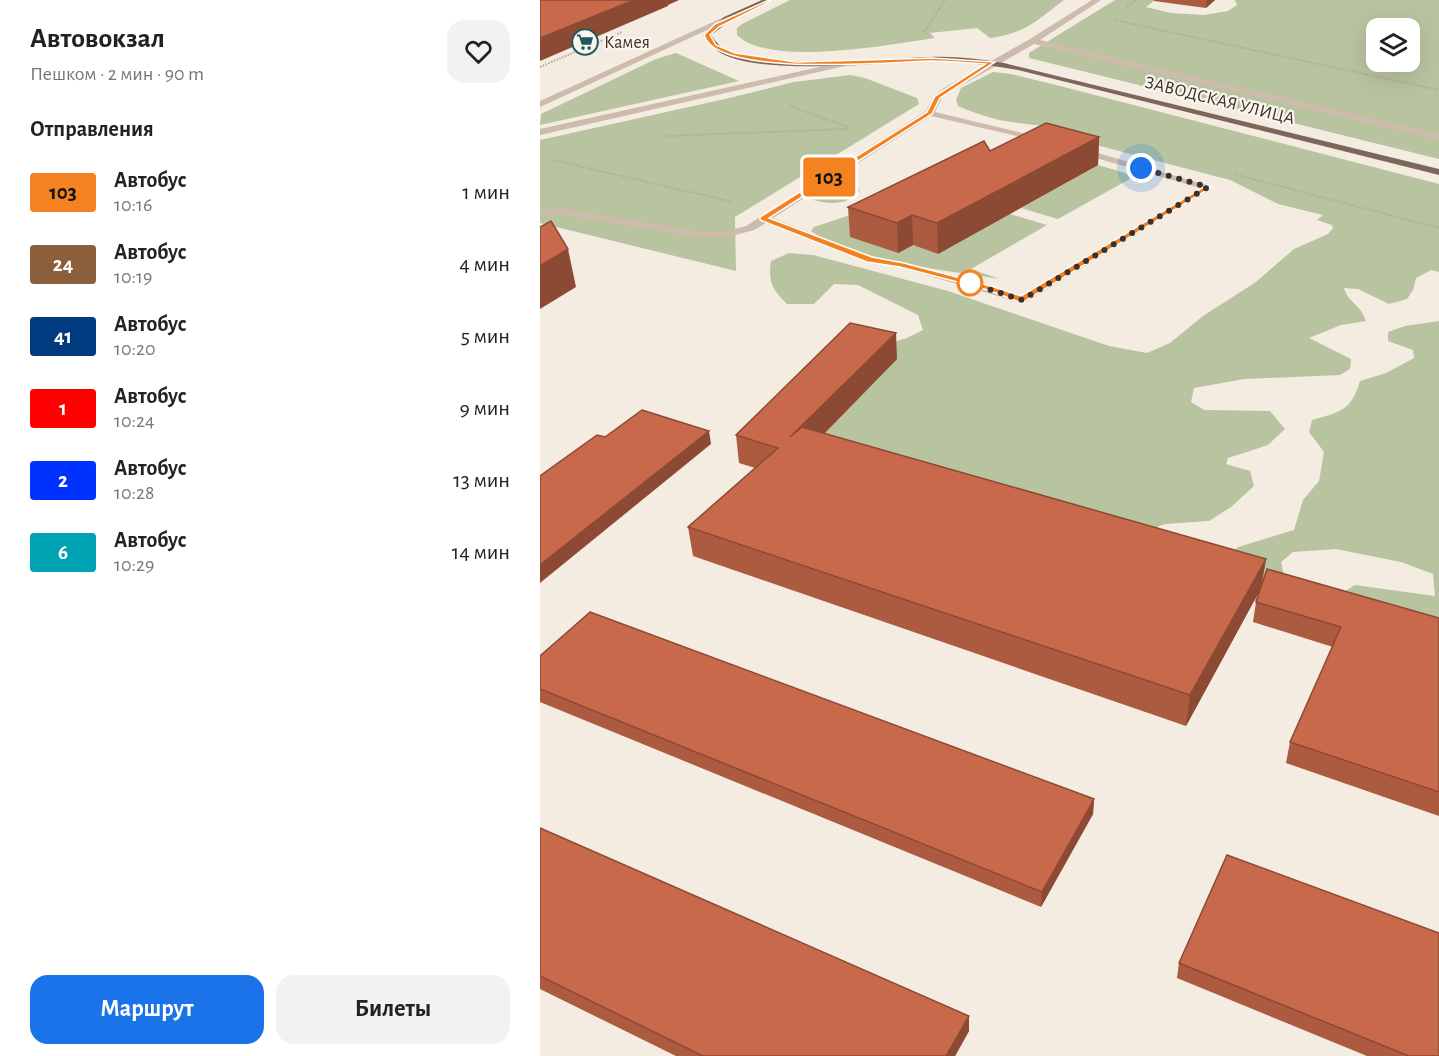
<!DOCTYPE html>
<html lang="ru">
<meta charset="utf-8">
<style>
:root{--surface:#fff;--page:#f2f2f2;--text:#222;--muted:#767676;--accent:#1a73e8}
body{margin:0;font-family:"Alegreya Sans",sans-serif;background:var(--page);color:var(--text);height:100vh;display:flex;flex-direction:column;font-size:22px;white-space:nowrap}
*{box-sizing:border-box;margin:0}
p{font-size:20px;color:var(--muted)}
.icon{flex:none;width:33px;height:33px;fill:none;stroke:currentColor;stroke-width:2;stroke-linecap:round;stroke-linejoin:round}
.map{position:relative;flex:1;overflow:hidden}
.details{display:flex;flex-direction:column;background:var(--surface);width:540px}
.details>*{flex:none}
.badge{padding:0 12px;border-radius:4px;font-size:21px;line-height:39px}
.buttons{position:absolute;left:826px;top:18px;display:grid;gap:12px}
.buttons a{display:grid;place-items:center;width:54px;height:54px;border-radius:12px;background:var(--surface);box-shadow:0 6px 24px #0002;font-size:30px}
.you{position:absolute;width:30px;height:30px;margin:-15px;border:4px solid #fff;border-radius:50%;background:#1a73e8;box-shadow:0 0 0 9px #1a73e833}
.map>.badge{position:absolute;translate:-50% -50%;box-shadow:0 0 0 3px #fff}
h2{padding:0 30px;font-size:22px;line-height:54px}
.round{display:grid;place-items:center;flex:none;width:63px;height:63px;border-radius:18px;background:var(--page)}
.summary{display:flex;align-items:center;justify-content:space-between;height:102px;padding:0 30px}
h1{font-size:28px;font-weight:700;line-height:45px}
.primary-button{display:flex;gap:12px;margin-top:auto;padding:12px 30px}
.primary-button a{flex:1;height:69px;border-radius:18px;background:var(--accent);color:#fff;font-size:24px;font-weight:700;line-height:69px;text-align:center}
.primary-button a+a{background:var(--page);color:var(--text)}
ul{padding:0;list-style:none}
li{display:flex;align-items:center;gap:18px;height:72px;padding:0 30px}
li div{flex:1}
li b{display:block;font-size:22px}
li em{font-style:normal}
li .badge{min-width:66px;font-weight:700;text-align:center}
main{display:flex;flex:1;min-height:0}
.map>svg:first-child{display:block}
.green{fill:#b8c4a0;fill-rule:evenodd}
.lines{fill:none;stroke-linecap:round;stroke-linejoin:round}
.path{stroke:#b9a596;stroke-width:2;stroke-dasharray:1.5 1.5;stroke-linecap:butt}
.minor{fill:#cdbbac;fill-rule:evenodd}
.major{fill:#7d675c;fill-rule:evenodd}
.wall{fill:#ac5a40}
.shaded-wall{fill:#8c4a34}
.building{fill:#c8694b;stroke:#8c4a34;stroke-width:1.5}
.line{fill:#f58220;stroke:#fff;stroke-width:1.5}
.walk{stroke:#3b302b;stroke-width:6;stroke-dasharray:0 10.8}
.stop-dot{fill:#fff;stroke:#f58220;stroke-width:3}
.labels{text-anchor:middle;stroke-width:4.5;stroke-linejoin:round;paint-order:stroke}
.far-poi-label{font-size:18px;fill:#3b302b;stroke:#fbf5ee;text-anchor:start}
.far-street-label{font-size:18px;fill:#3b302b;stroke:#fbf5ee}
</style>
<main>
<section class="details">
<div class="summary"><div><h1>Автовокзал</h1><p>Пешком · 2 мин · 90 m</p></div><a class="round"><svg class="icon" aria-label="heart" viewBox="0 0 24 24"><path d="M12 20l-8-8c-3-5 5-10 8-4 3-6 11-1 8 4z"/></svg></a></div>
<h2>Отправления</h2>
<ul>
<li><span class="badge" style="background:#f58220;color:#111">103</span><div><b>Автобус</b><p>10:16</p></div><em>1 мин</em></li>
<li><span class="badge" style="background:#8b5e3c;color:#fff">24</span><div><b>Автобус</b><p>10:19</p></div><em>4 мин</em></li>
<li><span class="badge" style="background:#003b80;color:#fff">41</span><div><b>Автобус</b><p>10:20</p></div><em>5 мин</em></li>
<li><span class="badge" style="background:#f00;color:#fff">1</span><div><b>Автобус</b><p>10:24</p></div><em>9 мин</em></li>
<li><span class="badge" style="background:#0032ff;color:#fff">2</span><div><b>Автобус</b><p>10:28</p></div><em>13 мин</em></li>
<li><span class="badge" style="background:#00a3b4;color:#fff">6</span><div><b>Автобус</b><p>10:29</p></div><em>14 мин</em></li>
</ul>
<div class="primary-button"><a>Маршрут</a><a>Билеты</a></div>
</section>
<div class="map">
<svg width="899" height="1056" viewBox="0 0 899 1056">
<rect width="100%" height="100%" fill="#f4ebe1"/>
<g class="green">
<path d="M250,0h274c-28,21 -38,33 -74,38l-13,-10 -47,5 5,5c-44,6 -165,30 -198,-3v-7l5,-4z"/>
<path d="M575,0h40l-9,7 25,6 33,2 24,-4 9,-6 -2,-5h204v159l-410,-101v-5zM837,28h33v34h-33z"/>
<polygon points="136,53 199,81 0,125 1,114 116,59"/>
<path d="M453,72l18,2 49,12 379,98v88l-8,-2 -15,8 -3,12 -6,9 -18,5 -31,-15 -14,-1c4,15 16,15 22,33l-25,4 -32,13 42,21 -1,10 -10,6 -96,4 -50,9 -3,14 13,8 66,1 15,18 -17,16 -40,13 -2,6 24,7 4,15 -23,21 -22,14 -44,3 -39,15 -349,-80 101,-112 29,-9 16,-8 -5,-15 -60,-30 -24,-1 -20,20h-27c-15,-15 -19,-21 -16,-43l18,-8 24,2 135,36 161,55 38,7 23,-10 33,-27 53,-34 38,-33 34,-15 5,-6 -1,-3 -15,-5 6,-5 -45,-11 -48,-24 -153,-40c-15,-17 -57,-15 -78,-20 -14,-4 -28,-8 -41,-14l-2,-6 5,-12z"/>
<polygon points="310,75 325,78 377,98 379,104 195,217 196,271 0,223 0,140 185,99 254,82"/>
<polygon points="558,165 595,176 518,219 481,208"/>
<path d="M300,183l20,7c-11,16 -32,15 -49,9v-5c9,-7 17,-10 29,-11z"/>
<path d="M319,212l-8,25 47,16 15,-8 25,9 72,-40 37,11 -76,44 29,10c-56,-9 -142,-17 -189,-48l3,-4z"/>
<path d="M899,321v338l-105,-61 21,-13 80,11 -2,-22 -32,-12 -65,-13 -43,3 -12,10 7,31 -15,17 -25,-12 -29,-34 19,-17 56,-17 9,-30 16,-19 5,-29 -15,-20 3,-12c28,-8 39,-9 48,-39l26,-8 28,-15 -1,-8 -25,-9v-9l17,-6z"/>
</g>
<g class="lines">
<g class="path">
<polyline points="587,7 596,0"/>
<polyline points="574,20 899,90"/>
<polyline points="384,32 405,0"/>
<polyline points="0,67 82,32"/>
<polyline points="250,106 311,128"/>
<polyline points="126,136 307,129"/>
<polyline points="13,160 193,202"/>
<polyline points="694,174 899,228"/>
</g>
<g class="minor">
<polygon points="552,0 561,0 500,40 899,134 899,140 494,44 410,92 402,98 395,112 503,138 503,142 391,116 233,218 332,257 364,262 481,296 660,188 535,152 535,148 541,148 673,187 486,302 478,302 359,267 326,262 226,223 214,230 188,237 163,238 19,214 0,215 0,209 19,208 163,232 184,232 206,226 386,111 395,95 404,88 490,39"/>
<polygon points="184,17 191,19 0,107 0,101"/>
<polygon points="302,62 306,64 305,66 0,135 0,129"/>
</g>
<path class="major" d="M222,0h10l-42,21 -19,14c3,4 6,8 9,11 31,26 167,12 210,11 25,-1 49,2 74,6l435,106v6l-421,-105c-29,-5 -58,-9 -87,-9 -45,1 -183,17 -216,-12 -5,-4 -8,-9 -12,-14l21,-18z"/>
</g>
<g class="wall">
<polygon points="614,0 675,0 666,8 614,1"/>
<polygon points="559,137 558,165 398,254 373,245 358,253 310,237 308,207 450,151"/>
<polygon points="357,359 285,433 726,559 722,582 899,618 899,816 746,763 750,742 793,647 713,622 716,602 719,592 646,726 153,556 148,527 215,468 199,463 196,435"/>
<polygon points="0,656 554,799 553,814 501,907 0,702"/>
<polygon points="0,828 429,1016 429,1031 415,1056 136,1056 0,989"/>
<polygon points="639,963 899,1056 827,1056 637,978"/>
</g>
<g class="shaded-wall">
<polygon points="94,0 139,0 128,5 128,6 0,61 0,38"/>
<polygon points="667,0 675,0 666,8"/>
<polygon points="559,137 558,165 398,254 397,223"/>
<polygon points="372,215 373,245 358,253 357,223"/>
<polygon points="28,249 36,287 0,309 0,266"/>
<polygon points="356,333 357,359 253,465 250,437"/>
<polygon points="169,431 171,444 0,583 0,565"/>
<polygon points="726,559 721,588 646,726 650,695"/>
<polygon points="554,799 553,814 501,907 502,892"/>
<polygon points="429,1016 429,1031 415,1056 406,1056"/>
</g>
<g class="building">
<polygon points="0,0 94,0 0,38"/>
<polygon points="506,123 559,137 397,223 372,215 357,223 308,207 444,141 450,151"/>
<polygon points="11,221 28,249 0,266 0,227"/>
<polygon points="310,323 356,333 250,437 262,427 726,559 650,695 148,527 238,448 196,435"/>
<polygon points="102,410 169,431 0,565 0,476 57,435 65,437"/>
<polygon points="727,569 899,618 899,792 750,742 801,627 716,602"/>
<polygon points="50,612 554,799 502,892 0,689 0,656"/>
<polygon points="0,828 429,1016 406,1056 163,1056 0,976"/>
<polygon points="687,855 899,933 899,1056 869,1056 639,963"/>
</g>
<path class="line" d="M229,0l2,1 -52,26 -9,8 6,10 19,8 61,9 136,-4 63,4 -55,36 -8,16 -163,104 103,39 32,6 90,24 27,9 184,-110 7,1 -190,116 -34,-13 -88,-23 -33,-5 -107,-42v-3l167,-105 8,-16 50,-32c-18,-1 -37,-3 -55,-3 -38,1 -215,17 -226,-26l11,-11z"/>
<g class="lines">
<polyline class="walk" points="430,283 482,300 668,187 601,168"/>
</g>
<defs>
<g id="supermarket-ring" transform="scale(1.35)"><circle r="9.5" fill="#fbf5ee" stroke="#1f5a5e" stroke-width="1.5"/><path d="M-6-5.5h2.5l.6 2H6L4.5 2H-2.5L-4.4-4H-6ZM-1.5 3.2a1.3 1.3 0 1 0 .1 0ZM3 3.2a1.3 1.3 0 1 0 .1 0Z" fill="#1f5a5e"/></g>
</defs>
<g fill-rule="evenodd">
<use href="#supermarket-ring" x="45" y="42"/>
</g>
<circle class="stop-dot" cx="430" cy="283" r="12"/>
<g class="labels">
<g class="far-poi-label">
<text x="64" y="48">Камея</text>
</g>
<g class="far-street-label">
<text transform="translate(680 100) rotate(14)" y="6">ЗАВОДСКАЯ УЛИЦА</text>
</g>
</g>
</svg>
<div class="buttons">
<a><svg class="icon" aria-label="layers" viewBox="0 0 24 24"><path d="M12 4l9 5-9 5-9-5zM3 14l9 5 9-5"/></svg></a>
</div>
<div class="you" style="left:601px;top:168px"></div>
<b class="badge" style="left:289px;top:177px;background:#f58220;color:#111">103</b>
</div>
</main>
